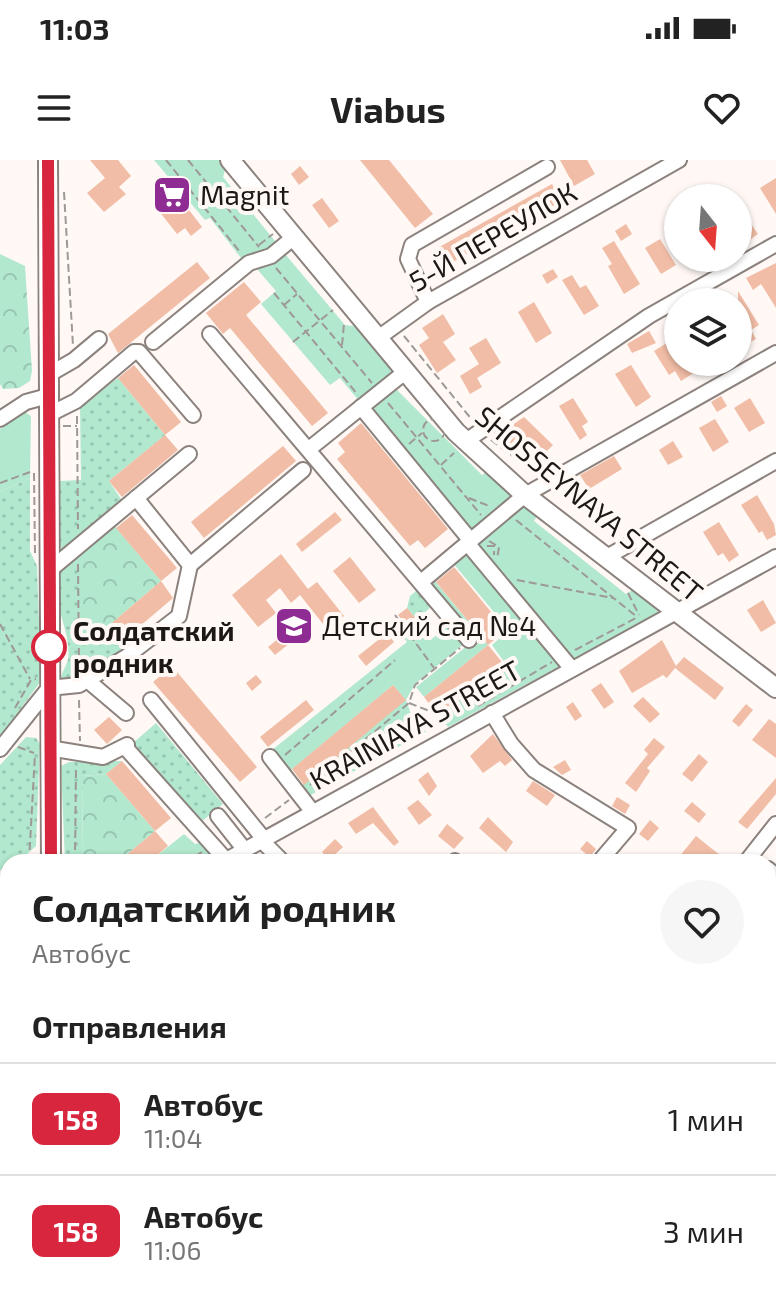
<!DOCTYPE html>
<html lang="ru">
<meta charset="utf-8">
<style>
:root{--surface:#fff;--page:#f6f6f6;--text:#222;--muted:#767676;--line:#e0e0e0}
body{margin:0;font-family:"Exo 2",sans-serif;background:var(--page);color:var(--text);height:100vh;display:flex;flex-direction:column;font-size:30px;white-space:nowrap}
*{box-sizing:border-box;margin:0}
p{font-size:26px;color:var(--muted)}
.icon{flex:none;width:44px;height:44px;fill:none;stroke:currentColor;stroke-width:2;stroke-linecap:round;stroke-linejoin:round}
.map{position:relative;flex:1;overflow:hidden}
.sheet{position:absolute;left:0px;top:694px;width:776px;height:450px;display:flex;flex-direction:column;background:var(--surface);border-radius:24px 24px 0 0;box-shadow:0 2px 6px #0004}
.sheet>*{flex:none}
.badge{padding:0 16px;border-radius:12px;font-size:28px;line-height:52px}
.needle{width:52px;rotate:163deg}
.tools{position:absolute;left:664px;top:24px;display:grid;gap:16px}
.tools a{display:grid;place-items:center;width:88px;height:88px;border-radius:50%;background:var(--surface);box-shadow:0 2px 6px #0004;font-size:40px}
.map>.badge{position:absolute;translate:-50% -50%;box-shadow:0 0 0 4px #fff}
h2{padding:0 32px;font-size:30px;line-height:72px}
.round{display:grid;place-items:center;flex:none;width:84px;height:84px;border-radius:42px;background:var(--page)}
.overview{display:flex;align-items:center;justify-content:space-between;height:136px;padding:0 32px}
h1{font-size:38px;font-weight:700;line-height:60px}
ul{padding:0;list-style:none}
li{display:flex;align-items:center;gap:24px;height:112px;padding:0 32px;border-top:2px solid var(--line)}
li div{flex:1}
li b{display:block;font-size:30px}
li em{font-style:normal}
li .badge{min-width:88px;font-weight:700;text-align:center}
.status{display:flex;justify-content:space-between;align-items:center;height:56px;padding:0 40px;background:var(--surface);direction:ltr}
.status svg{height:22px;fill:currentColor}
header{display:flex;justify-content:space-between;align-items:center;height:104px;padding:0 32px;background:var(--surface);font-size:36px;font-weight:700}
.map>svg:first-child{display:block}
.grass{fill:url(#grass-dots)}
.forest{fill:url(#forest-crowns)}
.green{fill:#b2e8ce}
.building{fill:#f1bda6}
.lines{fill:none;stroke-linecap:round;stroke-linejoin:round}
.minor-casing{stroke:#8c827d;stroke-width:18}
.major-casing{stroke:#8c827d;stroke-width:22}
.path{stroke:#9e9896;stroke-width:2;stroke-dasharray:8 4;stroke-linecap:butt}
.minor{stroke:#fff;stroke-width:14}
.major{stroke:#fff;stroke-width:18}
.line-casing{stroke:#fff;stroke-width:18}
.line{stroke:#d7263d;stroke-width:12}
.stop-dot{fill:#fff;stroke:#d7263d;stroke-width:4}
.labels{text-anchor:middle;stroke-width:8;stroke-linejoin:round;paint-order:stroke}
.poi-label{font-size:28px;fill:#1c1816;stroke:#fff8f5;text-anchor:start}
.street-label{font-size:28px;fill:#1c1816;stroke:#fff8f5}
.stop-label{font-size:28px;font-weight:bold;fill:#1c1816;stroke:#fff8f5;text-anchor:start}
</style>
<div class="status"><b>11:03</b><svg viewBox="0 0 49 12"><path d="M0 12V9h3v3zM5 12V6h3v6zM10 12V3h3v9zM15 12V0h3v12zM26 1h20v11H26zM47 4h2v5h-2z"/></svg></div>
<header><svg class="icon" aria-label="menu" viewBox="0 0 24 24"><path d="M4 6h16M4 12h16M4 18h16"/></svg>Viabus<svg class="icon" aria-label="heart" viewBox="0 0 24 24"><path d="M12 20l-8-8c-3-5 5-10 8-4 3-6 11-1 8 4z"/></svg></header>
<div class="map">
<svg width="776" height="1143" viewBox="0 0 776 1143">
<defs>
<pattern id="grass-dots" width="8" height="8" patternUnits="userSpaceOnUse" patternTransform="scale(2)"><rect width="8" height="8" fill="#b2e8ce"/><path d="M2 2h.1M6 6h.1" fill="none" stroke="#98c6b0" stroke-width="1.8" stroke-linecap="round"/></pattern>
<pattern id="forest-crowns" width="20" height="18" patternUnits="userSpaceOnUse" patternTransform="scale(2)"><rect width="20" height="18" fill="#b2e8ce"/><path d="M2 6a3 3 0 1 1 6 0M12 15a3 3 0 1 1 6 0" fill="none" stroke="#98c6b0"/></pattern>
</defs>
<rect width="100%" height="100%" fill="#fff8f5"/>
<g class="grass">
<path d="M118,218l47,57 -56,46 20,30 -47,39 1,85 23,-7 20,26c-18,10 -45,34 -65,24 1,-6 5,-12 7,-18 5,-31 -24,-64 -4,-95l-5,-26v-58l22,-1 -1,-75z"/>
<polygon points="30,318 30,391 37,406 41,521 0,577 0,332"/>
<polygon points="416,431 433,445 417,460 407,448 410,436"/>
<polygon points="156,563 223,644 200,663 133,583"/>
<polygon points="26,577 36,578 40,584 36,686 18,702 8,702 6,712 0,710 0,605"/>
<polygon points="122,601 106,614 83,616 82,702 65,702 61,606 69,602"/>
<polygon points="8,766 8,851 0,846 0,772"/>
</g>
<g class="forest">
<polygon points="0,94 25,106 32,211 30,221 19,228 3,229 0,224"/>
<polygon points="113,364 161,421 106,468 82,475 82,390"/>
<polygon points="106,614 155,671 118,702 82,702 83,616"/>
</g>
<g class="green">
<polygon points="154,0 224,0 227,4 223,17 275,81 273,86 241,98 210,58 205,60"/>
<polygon points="285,94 345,165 362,167 394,209 359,241 340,218 330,225 261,144 276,131 257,109 262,103"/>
<polygon points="392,225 482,315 488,311 512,334 471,375 366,247"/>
<polygon points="25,252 31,256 30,318 0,332 0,269"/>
<polygon points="526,344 538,354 534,361 626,434 634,429 659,447 656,457 569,501 472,385"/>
<polygon points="469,389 562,505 448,567 439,556 505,503 492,485 509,470 452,402"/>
<polygon points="434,420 488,485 424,537 416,527 473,481 427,426"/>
<polygon points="417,460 433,478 449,466 465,483 415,524 406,540 411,554 426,572 307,637 299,628 405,539 393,525 290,611 272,590 407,482 400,473"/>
<polygon points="184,674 195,684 206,681 216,695 204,702 149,702"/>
</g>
<g class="building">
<polygon points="90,0 118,0 131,16 119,27 126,34 104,52 87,33 105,18"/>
<polygon points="360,0 389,0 433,54 415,68"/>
<polygon points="560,0 587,0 595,14 574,26"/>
<polygon points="300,6 309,17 299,25 291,14"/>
<polygon points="776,18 776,54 760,28"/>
<polygon points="552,24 562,41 444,107 434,90"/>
<polygon points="170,25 202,67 191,76 185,68 177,74 155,46 163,39 159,34"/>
<polygon points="322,38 339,61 329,68 312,45"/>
<polygon points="738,45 758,74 748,81 738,65"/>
<polygon points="626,64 632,74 621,81 615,71"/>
<polygon points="660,79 676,105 661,114 645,88"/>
<polygon points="614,81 640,124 624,134 608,106 612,104 602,88"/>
<polygon points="197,102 210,118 118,193 108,174"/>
<polygon points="776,103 776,148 761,124 753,130 746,118"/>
<polygon points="553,109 558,117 547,124 542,115"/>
<polygon points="572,115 580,128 586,125 599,146 584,155 562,120"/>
<polygon points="244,122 261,142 246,155 328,253 312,266 230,168 223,174 206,153"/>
<polygon points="738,131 759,165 751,170 756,179 745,185 738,165"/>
<polygon points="534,142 552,173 536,183 518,152"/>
<polygon points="443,154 455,174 443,182 456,200 437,213 419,185 429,178 422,168"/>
<polygon points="649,171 656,183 632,193 627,184"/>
<polygon points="486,178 501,203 477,218 482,227 470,234 460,216 479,204 469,188"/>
<polygon points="670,181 678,202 724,202 704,215 700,209 681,221 675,211 669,215 654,191"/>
<polygon points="134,205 181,262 165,275 118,218"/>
<polygon points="631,205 651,237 636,247 615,214"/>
<polygon points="721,236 727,246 717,252 711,242"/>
<polygon points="573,238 588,262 582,266 587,275 580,280 559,246"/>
<polygon points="750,238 765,263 749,272 734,248"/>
<polygon points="524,257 553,285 535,303 499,274"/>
<polygon points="715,259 729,282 713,292 699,268"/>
<polygon points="361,263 448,369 425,388 418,380 410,386 337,299 345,292 338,283"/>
<polygon points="165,275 178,290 122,337 109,321"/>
<polygon points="673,281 683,297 668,305 659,290"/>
<polygon points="283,286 296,301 204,378 191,362"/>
<polygon points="614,296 622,309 589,329 580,315"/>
<polygon points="757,335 774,364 776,375 767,380 762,371 759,373 741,345"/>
<polygon points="335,352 342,360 302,392 296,384"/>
<polygon points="132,355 177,408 161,421 173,438 119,484 106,468 161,421 116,368"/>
<polygon points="719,362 739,395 729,402 723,393 718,396 703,372"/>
<polygon points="281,394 308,429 317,422 344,456 327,469 300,435 291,443 280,428 266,440 276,453 258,467 232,435"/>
<polygon points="350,397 376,430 359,443 333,411"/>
<polygon points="454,407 506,470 488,485 502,502 438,555 424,537 488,485 436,422"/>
<polygon points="763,440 776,463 761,472 747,450"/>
<polygon points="407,448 417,460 408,468 398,455"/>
<polygon points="387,473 394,482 366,506 358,496"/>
<polygon points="283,475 290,483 275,495 268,487"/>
<polygon points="662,480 676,506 684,497 724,528 715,540 675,508 667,518 663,515 632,533 619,511"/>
<polygon points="172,506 257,607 240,622 153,522"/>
<polygon points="256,515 262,522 252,531 246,523"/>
<polygon points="601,523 614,542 604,549 591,530"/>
<polygon points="393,525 406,540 304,625 292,609"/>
<polygon points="643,537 660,554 650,563 633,546"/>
<polygon points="306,540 314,550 268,587 260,577"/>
<polygon points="573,542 582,556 575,561 566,547"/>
<polygon points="746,544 753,550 739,567 732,561"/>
<polygon points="109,557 122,570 107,584 94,570"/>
<polygon points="769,559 776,564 776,598 752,580"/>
<polygon points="493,574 512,600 505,606 500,601 483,613 470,596"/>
<polygon points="654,578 665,587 647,608 650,611 636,632 625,623 648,594 644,590"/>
<polygon points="699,594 708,602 692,622 682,614"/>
<polygon points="565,600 571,610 562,615 553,607"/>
<polygon points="122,601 171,658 155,671 168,686 149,702 118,702 155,671 106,614"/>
<polygon points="428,612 437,626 429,636 418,620"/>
<polygon points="776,618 776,634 747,669 738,662"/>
<polygon points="533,621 555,635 547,646 526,631"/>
<polygon points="617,637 630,645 625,654 612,646"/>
<polygon points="418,640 432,655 419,665 407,648"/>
<polygon points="692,642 706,654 699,663 684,651"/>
<polygon points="373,647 399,682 394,686 373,663 356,674 348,663"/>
<polygon points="488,657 513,682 506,692 479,668"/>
<polygon points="650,660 659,668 648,681 639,674"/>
<polygon points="447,664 464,678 454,689 438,676"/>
<polygon points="696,676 716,692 732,702 675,702"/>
<polygon points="335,679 343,687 329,700 322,692"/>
<polygon points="587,681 596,689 590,697 580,689"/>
</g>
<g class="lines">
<g class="minor-casing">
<g id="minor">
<polyline points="428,142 408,99 412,85 547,7"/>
<polyline points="210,174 469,480"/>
<polyline points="378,178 428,142 679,0"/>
<polyline points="153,182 249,103 271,96 293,78"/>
<polyline points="48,215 74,200 99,179"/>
<polyline points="361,247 471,381"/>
<polyline points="48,255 76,241 134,192 139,192 193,255"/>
<polyline points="0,259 26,242 48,236"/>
<polyline points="466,281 649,156 776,84"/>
<polyline points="309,289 405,212"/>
<polyline points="468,384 572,509"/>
<polyline points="605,398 776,301"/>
<polyline points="190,405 303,310"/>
<polyline points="51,409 189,294"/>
<polyline points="421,422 525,335 776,193"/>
<polyline points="87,520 126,553"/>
<polyline points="151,540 263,678"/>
<polyline points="492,553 511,584 534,610 628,668 599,702"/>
<polyline points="125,587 226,700"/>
<polyline points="49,588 103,597 127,585"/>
<polyline points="0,589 49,528 79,525 126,497 179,456 190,405 136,338"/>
<polyline points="270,597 312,651"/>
<polyline points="218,656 244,689"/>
<polyline points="260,679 283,702"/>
<polyline points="223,702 776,397"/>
<polyline points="454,702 455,701"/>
<polyline points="746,702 776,664"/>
<polyline points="768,709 776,716"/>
<polyline points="0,749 8,743"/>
<polyline points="0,857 8,861"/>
<polyline points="0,893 8,900"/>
<polyline points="768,1117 776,1124"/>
<polyline points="60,1143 68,1136"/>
<polyline points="378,1143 384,1136"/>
</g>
</g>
<g class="major-casing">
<g id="major">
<polyline points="48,0 51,702"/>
<polyline points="230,0 456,272 525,335 776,528"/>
<polyline points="258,1136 263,1143"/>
</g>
</g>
<g class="path">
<polyline points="166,0 240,92"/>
<polyline points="188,0 259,87"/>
<polyline points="64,32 73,186"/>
<polyline points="259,85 273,74"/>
<polyline points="276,108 372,223"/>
<polyline points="274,133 358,235"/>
<polyline points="284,145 297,134"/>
<polyline points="404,176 473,261"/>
<polyline points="293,182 333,150"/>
<polyline points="342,185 344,164"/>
<polyline points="388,243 481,355"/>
<polyline points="77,256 78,369"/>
<circle cx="434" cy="270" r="11"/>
<polyline points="63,266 77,266"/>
<polyline points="491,280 537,314"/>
<polyline points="409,284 422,273"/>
<polyline points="441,305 454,293"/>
<polyline points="34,313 35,394"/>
<polyline points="0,323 33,311"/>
<polyline points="469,338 489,346"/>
<polyline points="516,360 636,456"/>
<polyline points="489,381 499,387 497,399"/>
<polyline points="487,386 494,386 494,395"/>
<polyline points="78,404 79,509"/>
<polyline points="517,420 613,438"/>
<polyline points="628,433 639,455"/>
<polyline points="395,455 434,508"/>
<polyline points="0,464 30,519"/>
<polyline points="575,490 638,457"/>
<polyline points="79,540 80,581"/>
<polyline points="409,543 432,552 445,563"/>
<polyline points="478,546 552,502"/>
<polyline points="15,548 31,520 36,519"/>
<polyline points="18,587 34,593"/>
<polyline points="285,595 395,500"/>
<polyline points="310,625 409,543 415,525 460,488"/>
<polyline points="265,658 289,640"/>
<polyline points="29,702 35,594"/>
<polyline points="75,702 76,607"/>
<polyline points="186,702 202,692"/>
<polyline points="307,1136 312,1143"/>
</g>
<use href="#minor" class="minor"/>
<use href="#major" class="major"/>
</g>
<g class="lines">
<g class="line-casing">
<polyline id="line" points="48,0 51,702"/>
</g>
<use href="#line" class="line"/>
</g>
<defs>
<g id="supermarket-square" transform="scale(2)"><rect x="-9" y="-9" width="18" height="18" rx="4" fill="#8f2c93" stroke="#fff8f5"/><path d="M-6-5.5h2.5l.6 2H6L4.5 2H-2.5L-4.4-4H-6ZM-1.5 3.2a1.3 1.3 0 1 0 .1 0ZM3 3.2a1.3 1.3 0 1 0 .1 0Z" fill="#fff"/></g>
<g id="school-square" transform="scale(2)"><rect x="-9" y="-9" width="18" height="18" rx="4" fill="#8f2c93" stroke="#fff8f5"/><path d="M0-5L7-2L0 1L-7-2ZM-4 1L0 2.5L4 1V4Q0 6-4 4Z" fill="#fff"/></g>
</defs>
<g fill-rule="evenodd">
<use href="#supermarket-square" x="172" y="35"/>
<use href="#school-square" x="294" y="466"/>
</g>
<circle class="stop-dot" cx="49" cy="487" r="16"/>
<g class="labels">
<g class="poi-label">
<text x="200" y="45">Magnit</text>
<text x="322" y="476">Детский сад №4</text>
</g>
<g class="street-label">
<text transform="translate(493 77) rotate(-30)" y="10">5-Й ПЕРЕУЛОК</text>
<text transform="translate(589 344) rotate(40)" y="10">SHOSSEYNAYA STREET</text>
<text transform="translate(415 565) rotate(-29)" y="10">KRAINIAYA STREET</text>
</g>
<g class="stop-label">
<text x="73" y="481">Солдатский<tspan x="73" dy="32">родник</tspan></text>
</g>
</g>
</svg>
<div class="tools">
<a><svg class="needle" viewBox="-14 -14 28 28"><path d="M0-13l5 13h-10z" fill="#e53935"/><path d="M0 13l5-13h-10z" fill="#767676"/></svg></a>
<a><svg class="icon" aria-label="layers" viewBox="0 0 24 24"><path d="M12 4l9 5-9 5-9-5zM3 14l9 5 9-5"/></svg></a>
</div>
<section class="sheet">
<div class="overview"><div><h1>Солдатский родник</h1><p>Автобус</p></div><a class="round"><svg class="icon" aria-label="heart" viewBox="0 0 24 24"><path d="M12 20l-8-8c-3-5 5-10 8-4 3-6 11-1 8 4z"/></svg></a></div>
<h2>Отправления</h2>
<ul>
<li><span class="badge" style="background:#d7263d;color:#fff">158</span><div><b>Автобус</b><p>11:04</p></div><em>1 мин</em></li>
<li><span class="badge" style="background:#d7263d;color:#fff">158</span><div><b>Автобус</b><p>11:06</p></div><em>3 мин</em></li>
</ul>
</section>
</div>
